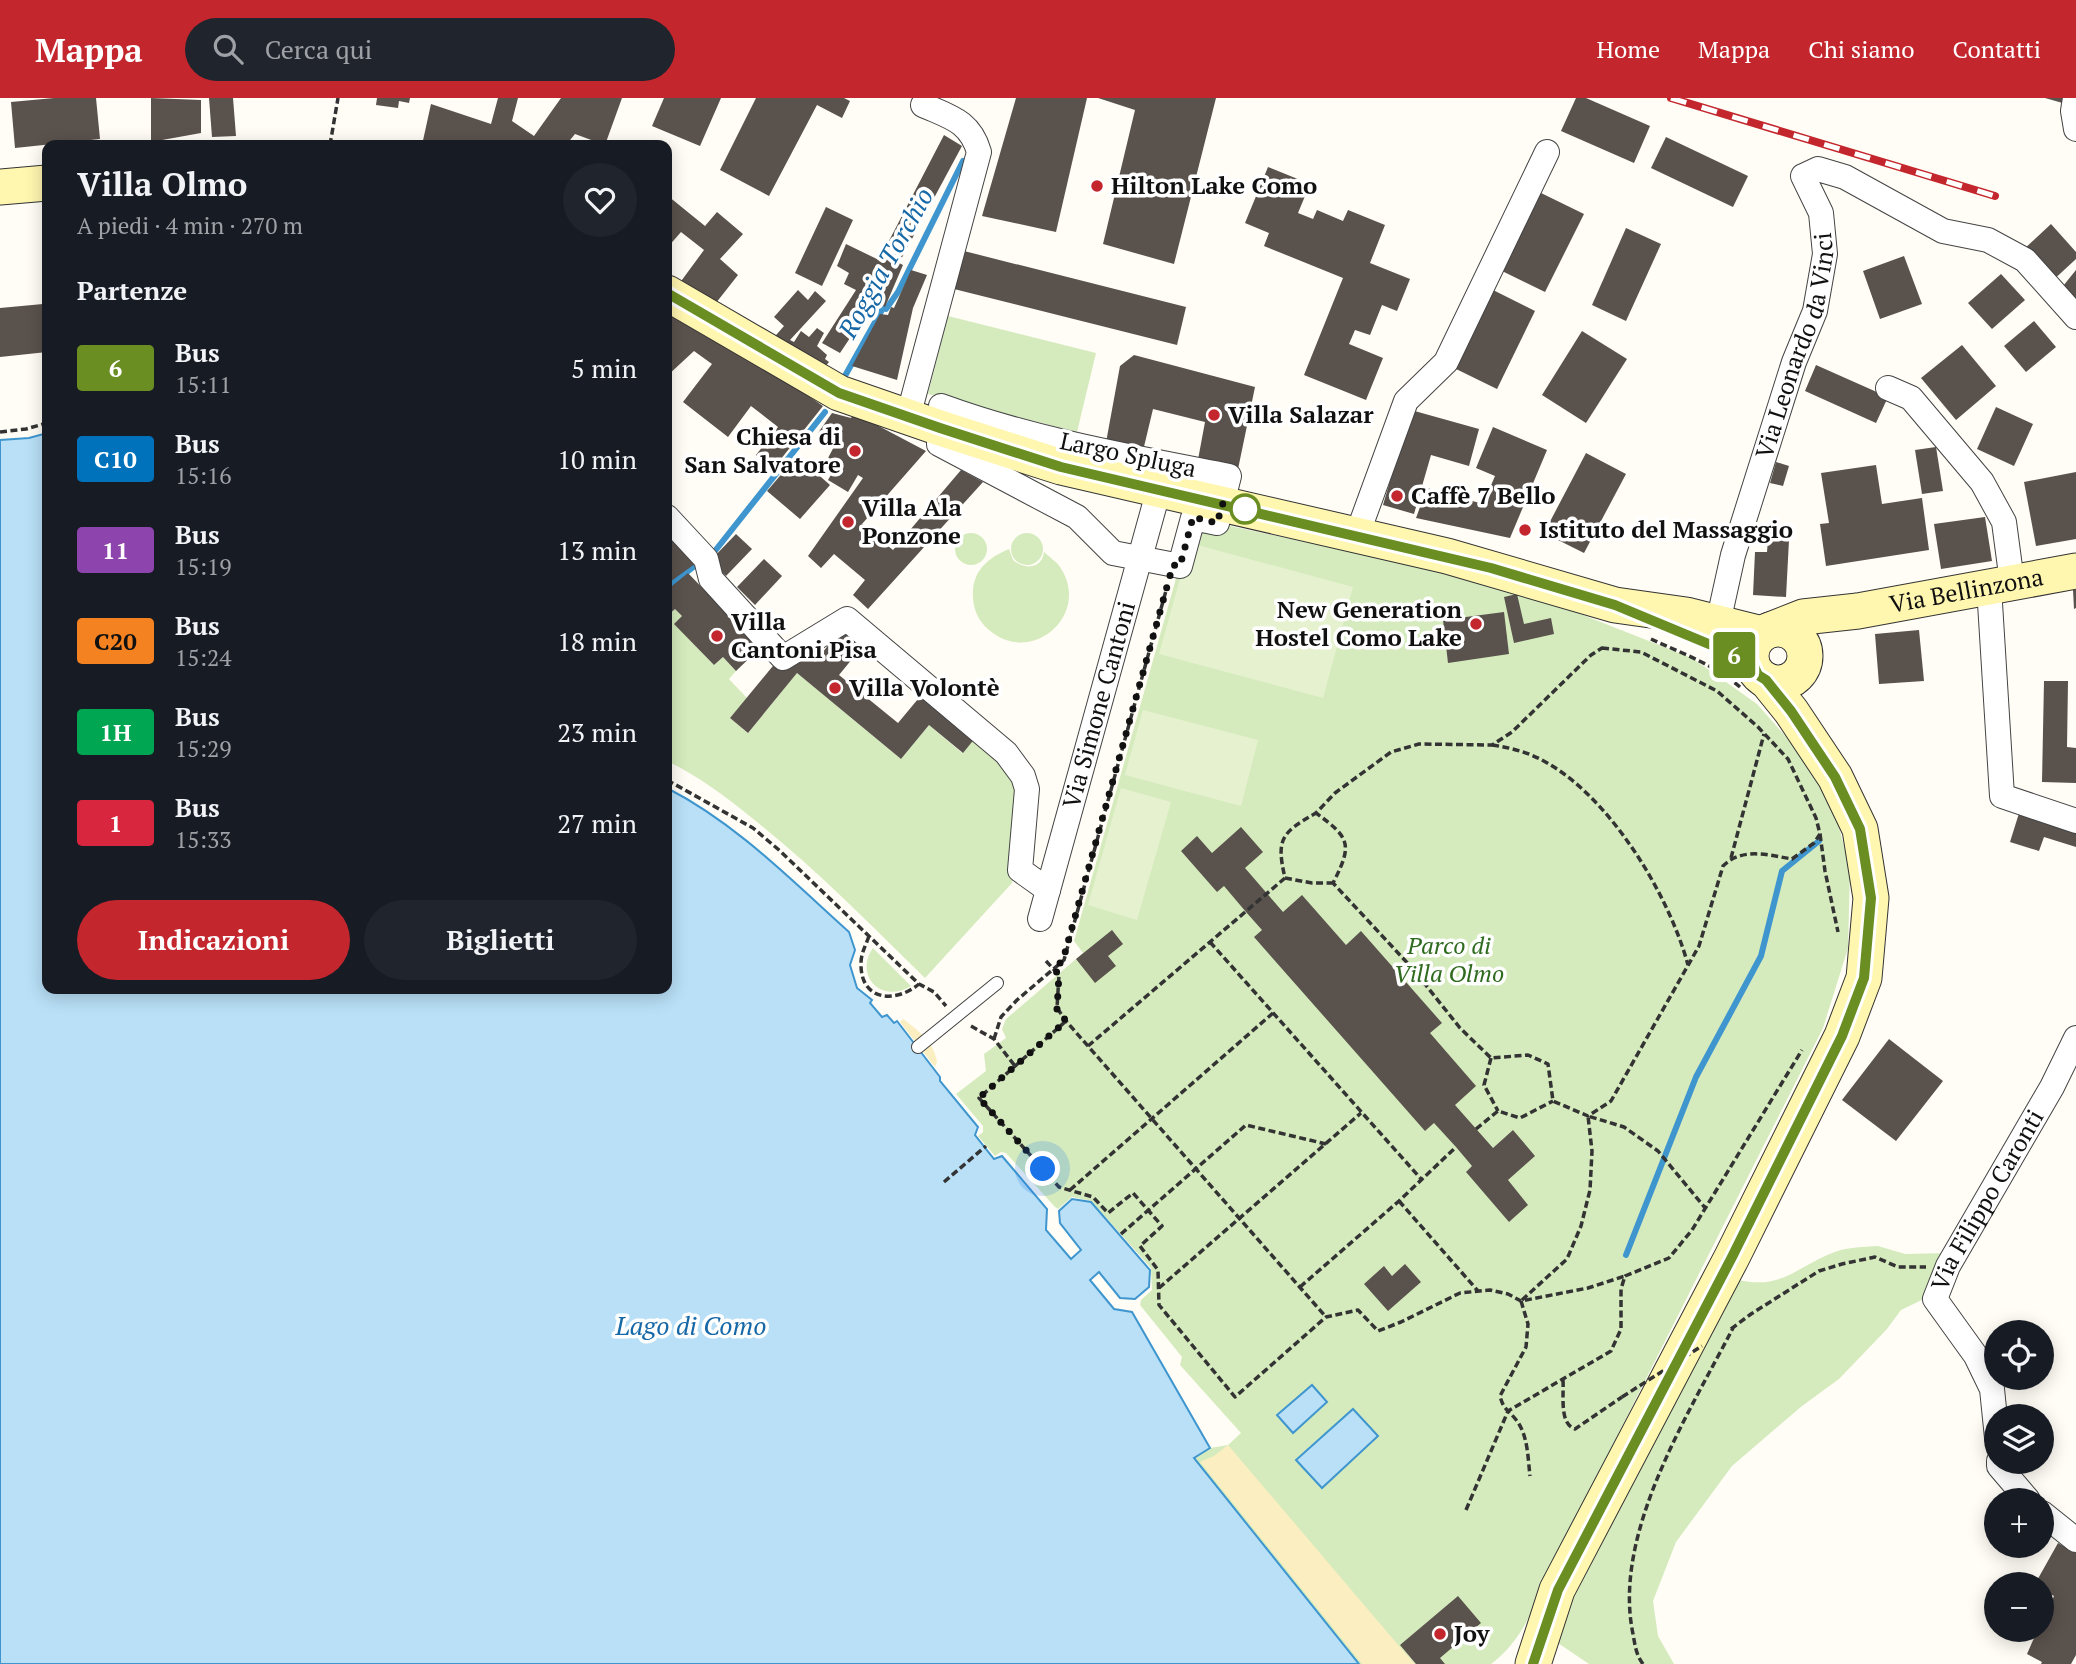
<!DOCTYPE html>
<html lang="it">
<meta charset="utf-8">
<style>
:root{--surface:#171b24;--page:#20242c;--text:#f1f3f6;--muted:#9ea1a6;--accent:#c4262e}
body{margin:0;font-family:"PT Serif",serif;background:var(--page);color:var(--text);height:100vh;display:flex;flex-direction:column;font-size:26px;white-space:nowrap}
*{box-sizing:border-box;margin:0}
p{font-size:23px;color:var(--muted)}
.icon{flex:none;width:38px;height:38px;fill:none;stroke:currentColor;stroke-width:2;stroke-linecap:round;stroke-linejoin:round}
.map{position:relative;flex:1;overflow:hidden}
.sheet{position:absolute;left:42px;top:42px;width:630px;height:854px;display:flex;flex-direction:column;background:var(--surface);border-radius:14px;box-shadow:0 4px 18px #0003}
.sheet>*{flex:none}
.badge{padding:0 14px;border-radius:5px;font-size:24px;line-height:46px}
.tools{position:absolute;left:1984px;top:1222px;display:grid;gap:14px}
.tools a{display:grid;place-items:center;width:70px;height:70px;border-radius:50%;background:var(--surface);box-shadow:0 4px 18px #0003;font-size:35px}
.you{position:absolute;width:35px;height:35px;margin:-18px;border:5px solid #fff;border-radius:50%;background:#1a73e8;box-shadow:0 0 0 10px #1a73e833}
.map>.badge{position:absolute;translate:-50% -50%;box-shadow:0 0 0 4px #fff}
h2{padding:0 35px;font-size:26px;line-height:63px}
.round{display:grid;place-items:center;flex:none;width:74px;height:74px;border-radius:37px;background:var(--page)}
.summary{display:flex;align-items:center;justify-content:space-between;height:119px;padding:0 35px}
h1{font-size:33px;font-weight:600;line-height:52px}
.cta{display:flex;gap:14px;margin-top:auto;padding:14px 35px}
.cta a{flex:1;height:80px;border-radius:42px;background:var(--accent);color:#fff;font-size:28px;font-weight:600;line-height:80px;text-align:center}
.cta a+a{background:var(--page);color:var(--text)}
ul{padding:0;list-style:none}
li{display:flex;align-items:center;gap:21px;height:91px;padding:0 35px}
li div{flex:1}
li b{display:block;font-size:26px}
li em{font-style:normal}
li .badge{min-width:77px;font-weight:700;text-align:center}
header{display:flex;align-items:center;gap:42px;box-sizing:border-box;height:98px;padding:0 35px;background:var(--accent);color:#fff}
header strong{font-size:33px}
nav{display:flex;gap:38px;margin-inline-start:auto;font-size:24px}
.search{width:490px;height:63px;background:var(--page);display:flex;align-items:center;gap:18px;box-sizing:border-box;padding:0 24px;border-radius:38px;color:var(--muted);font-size:26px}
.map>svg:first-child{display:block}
.green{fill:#d5ebbd}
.sand{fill:#fbeec1}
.pitch{fill:#e6f2cf}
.water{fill:#b9e0f7;stroke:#3f96cf;stroke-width:2}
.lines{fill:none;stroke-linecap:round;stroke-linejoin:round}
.stream{stroke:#3f96cf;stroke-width:6}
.building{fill:#5a524d}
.lane-casing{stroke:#444;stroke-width:14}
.street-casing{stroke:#444;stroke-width:26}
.secondary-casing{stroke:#333;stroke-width:37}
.path{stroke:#333;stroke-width:3.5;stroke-dasharray:7 3.5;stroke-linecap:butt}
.lane{stroke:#fff;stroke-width:12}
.street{stroke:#fff;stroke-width:24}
.secondary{stroke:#fff6b0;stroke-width:35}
.rail-casing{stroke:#c4262e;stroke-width:8}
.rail{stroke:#fff;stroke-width:5;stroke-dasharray:16;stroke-linecap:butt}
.path-bridge{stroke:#333;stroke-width:3.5;stroke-dasharray:7 3.5;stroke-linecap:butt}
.line-casing{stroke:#fff;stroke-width:16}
.line{stroke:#6b8e23;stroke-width:10}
.walk{stroke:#111;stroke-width:7;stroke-dasharray:0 12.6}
.poi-dot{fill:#c4262e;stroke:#fff;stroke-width:2.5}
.stop-dot{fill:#fff;stroke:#6b8e23;stroke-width:3.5}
.labels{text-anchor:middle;stroke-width:7;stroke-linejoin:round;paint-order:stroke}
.poi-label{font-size:24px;font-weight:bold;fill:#111;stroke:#fff;text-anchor:start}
.street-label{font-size:24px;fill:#111;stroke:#fff}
.park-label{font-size:24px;font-style:italic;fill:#2f6b1f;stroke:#fff}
.water-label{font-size:26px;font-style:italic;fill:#1768a6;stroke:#fff}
</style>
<header>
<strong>Mappa</strong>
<div class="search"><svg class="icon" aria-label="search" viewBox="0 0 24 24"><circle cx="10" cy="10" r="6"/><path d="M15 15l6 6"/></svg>Cerca qui</div>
<nav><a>Home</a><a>Mappa</a><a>Chi siamo</a><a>Contatti</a></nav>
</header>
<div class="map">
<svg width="2076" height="1566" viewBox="0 0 2076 1566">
<rect width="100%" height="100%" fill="#fffdf5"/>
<g class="green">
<polygon points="948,218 1096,255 1077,334 928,296"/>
<path d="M1193,420l228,49 124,33 147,58 65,46 40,45 37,59 16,61 -2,79 -25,80 -274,543c-14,35 -27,70 -58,93h-132l-165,-206 16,-10 18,-3 13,-12 -61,-68 2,-8 -42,-52 1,-5 11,-10 -1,-22 -60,-67 -19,-4 -14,12 -3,-2 -49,-54 -5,-1 -6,4 -17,-20 5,-4v-6l-27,-32 30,-23 -2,-17 22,-16 -4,-9 4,-10 77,-66 -9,-12z"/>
<circle cx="1027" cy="451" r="16"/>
<circle cx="971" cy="451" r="16"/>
<path d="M1009,451l4,11c11,10 29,9 31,-8 5,5 12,9 16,15 32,47 -28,100 -71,63 -12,-10 -17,-24 -16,-39 1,-22 17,-34 36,-42z"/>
<path d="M675,511l7,7 -7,8 39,41 9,-8 13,14 -7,8 18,19 -17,20 18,15 49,-60 104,86 28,-34 33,28 14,-16 26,22 20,39 -10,85 -87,95c-56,-55 -111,-111 -173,-160 -27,-22 -54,-42 -85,-57v-145z"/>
<path d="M873,850l38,38c-31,19 -57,-12 -38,-38z"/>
<path d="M1878,1148l27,8 41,-1 -20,45 -25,12 -14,19 -48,50 -37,27 -70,60 -56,76 -23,59 5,35 16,28h-85l-40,-27 189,-357c45,10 59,-14 97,-28 13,-5 29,-5 43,-6z"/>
</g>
<g class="sand">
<path d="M903,921c16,12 31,23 34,43l-2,5 -35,-45z"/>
<polygon points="1228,1347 1399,1548 1415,1566 1362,1566 1200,1364 1214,1358"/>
</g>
<g class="pitch">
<polygon points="1190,445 1353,489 1323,600 1159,556"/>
<polygon points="1143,612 1258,642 1241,708 1125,677"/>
<polygon points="1121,690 1171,704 1137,822 1088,807"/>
</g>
<g class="water">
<path d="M47,335v556h620v-201c70,36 124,92 182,144l6,18 -5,15 7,23 15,12 -2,3 12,14 5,-2 7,8 3,-2 43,56v4l38,46 -3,8 19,24 8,-3 45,53 -1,21 25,29 10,-9 -21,-27 -1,-12 13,-12 19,3 59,68 -1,17 -14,12 -15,-1 -21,-26 -9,8 24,29 18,3 78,136 -16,10 165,206h-1359v-1224l29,-2z"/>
<polygon points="1312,1287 1327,1304 1293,1335 1277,1317"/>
<polygon points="1353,1311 1378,1338 1322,1390 1296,1362"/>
</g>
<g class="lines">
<g class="stream">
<polyline points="841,285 883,210 886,211 898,194 963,63"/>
<polyline points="711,458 825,314"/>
<polyline points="667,489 697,466"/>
<polyline points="1626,1157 1696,979 1761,858 1782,773 1819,743"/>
</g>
</g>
<g class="building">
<polygon points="54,0 96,0 100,41 15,50 11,4"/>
<polygon points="151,0 201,2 201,35 151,44"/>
<polygon points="209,0 233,0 236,38 212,39"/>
<polygon points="377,0 410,0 409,5 399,3 398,10 376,7"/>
<polygon points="498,0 518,0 512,23 534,38 561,0 622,0 605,47 592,47 594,43 575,36 566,47 422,47 431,6 491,26"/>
<polygon points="664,0 721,0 700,48 652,28"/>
<polygon points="756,0 844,0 850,3 842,20 817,7 769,98 720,72"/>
<polygon points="1016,0 1087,0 1056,134 982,118"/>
<polygon points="1216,0 1174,166 1103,146 1135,12 1098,0"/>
<polygon points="1576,0 1586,0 1650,28 1634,65 1561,33"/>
<polygon points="2045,0 2068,0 2066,6"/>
<polygon points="944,37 962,48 899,165 903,167 885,209 874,204 840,255 822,245 856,192 844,186 849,175 837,168 846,146 879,162"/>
<polygon points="1666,39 1748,78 1733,109 1651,70"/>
<polygon points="1268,69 1310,86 1298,115 1313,121 1317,112 1343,123 1348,112 1385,127 1370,165 1410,181 1397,213 1382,207 1370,237 1355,232 1349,246 1383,260 1366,302 1304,277 1343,180 1264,148 1269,135 1245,125"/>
<polygon points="1541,95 1584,116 1545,194 1502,173"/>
<polygon points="668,98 705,128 717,114 743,136 720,161 738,177 712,210 679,186 704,152 681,134 667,150"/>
<polygon points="826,109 853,122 822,188 795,175"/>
<polygon points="2051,126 2076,154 2076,161 2050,185 2021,154"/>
<polygon points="1626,130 1661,146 1626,223 1592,207"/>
<polygon points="960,152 1186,209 1177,247 950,190"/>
<polygon points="1904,158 1922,206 1880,221 1863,173"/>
<polygon points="911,172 927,177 913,210 897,282 852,268 880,216 888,217 891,209 894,210"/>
<polygon points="2076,172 2076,206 2059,193"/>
<polygon points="2001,176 2025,202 1992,231 1968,205"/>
<polygon points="798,192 808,202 815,193 826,203 790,242 794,244 801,233 809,239 817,230 824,235 817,248 827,257 825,261 829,264 819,276 770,244 784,228 774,219"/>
<polygon points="1493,192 1535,213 1497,291 1454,270"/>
<polygon points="667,201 823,308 773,371 756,357 778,329 751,308 728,339 683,304 712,266 694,253 667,278"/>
<polygon points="43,206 47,254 0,259 0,210"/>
<polygon points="2034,223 2056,249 2026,274 2004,248"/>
<polygon points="1582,233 1627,261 1586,325 1542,297"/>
<polygon points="1962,247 1996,288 1956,322 1921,280"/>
<polygon points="1134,257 1255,289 1237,376 1197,367 1205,324 1153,311 1142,357 1105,350 1120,268"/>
<polygon points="1816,267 1888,299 1876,325 1805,293"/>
<polygon points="1996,309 2033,326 2014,368 1977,351"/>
<polygon points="1411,312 1479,331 1469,368 1431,357 1414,416 1383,407"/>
<polygon points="832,315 851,320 854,315 926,353 862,426 893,452 961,372 983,384 868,511 853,497 865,482 834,456 821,470 808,458 863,380 858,377 848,394 828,382 837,366 828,360 836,345 818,335"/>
<polygon points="1493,329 1547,352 1510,440 1416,420 1427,390 1483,406 1495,378 1476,370"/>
<polygon points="1936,349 1943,393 1922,396 1915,352"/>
<polygon points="1586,355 1626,376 1584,455 1544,435"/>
<polygon points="797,358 830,387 800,421 767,393"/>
<polygon points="1776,364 1789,368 1783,388 1770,385"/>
<polygon points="1876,367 1882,406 1922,400 1929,452 1826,468 1820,426 1829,425 1821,375"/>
<polygon points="2076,374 2076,441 2036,448 2024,384"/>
<polygon points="1985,419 1992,463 1941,471 1934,426"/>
<polygon points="667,431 699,463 667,486 667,462 670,459 667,456"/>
<polygon points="736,436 752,451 726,478 710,463"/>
<polygon points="1768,441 1789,442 1786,499 1753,497 1755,454 1767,454"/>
<polygon points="764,461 782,478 755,507 737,489"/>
<polygon points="688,475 760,550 736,573 723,559 714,567 674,526 682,518 675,511 667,518 667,492"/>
<polygon points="2073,492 2076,492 2076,510 2074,511"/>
<polygon points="1517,496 1524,526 1551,520 1554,536 1514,545 1504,499"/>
<polygon points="1504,514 1509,556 1448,565 1443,522"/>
<polygon points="845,527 866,544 839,577 898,625 923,595 976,639 963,655 929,627 901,661 797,575 748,635 730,620 777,563 800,564 809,555 817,561"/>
<polygon points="1919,532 1924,583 1879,586 1875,536"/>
<polygon points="2044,583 2068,583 2067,649 2076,650 2076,685 2042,684"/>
<polygon points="2020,712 2076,734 2076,749 2044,739 2039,753 2010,744"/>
<polygon points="1241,729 1263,754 1245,770 1283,814 1302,797 1346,847 1361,833 1442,925 1430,935 1476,988 1455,1007 1493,1050 1513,1032 1535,1058 1508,1082 1528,1107 1509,1124 1466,1074 1472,1068 1456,1049 1434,1025 1425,1033 1254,839 1262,832 1246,814 1224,788 1217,794 1181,753 1197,738 1212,755"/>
<polygon points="1112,832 1123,846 1108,858 1116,868 1095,885 1076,861"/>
<polygon points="1889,941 1943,983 1896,1043 1842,1002"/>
<polygon points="1405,1166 1421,1184 1388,1213 1364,1186 1384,1168 1392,1178"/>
<polygon points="2058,1445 2076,1455 2076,1557 2071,1566 2041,1566 2042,1564 2027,1556 2038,1531 2042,1531 2042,1524 2054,1498 2042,1492 2042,1486 2035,1486"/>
<polygon points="1458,1498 1481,1525 1440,1560 1445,1566 1416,1566 1400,1547"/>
</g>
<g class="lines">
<g class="lane-casing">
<polyline id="lane" points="918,949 997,885"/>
</g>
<g class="street-casing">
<g id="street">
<polyline points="2075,0 2073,13 2076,31"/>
<polyline points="1888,290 1911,300 1982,384 2004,424 2012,484"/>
<path d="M941,308c93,34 191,51 288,70l-12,47 -24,-5 -13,48 -67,-13 -36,-36 -138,-73z"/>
<path d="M908,319l71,-265c-9,-31 -29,-35 -56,-47"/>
<polyline points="667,419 706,461 711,481 783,560 847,521 1006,655 1023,678 1027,691 1020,772 1048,792"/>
<polyline points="1357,437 1406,303 1446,264 1547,54"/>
<polyline points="1989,489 2002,698 2076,723"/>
<path id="s1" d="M1718,525l15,-68 61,-193 21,-51 10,-57 -4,-41 -18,-37 15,-7 27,8 98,54 45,9 37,20 51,57"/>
<path id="s2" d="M1040,821l119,-430"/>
<path id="s3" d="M1997,1340l-5,-49 -16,-33 -41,-57 13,-33 104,-179 24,-49"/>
<polyline points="1999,1363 1999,1368 2028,1402"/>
<polyline points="2042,1415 2076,1442"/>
</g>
</g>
<g class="secondary-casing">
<g id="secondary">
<polyline points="0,89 47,85"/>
<polyline points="667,195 839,295 940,330 1061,369 1447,458 1615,507 1686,517 1762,536"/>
<circle cx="1778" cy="558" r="27"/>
<path id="s4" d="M1770,532l33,-13 55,-6 218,-40"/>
<polyline points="1533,1566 1557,1492 1732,1159 1842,938 1864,880 1871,800 1860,731 1835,679 1791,613 1766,582"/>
</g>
</g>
<g class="path">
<polyline points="330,47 338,0"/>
<polyline points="0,334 26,331 47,325"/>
<path d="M1651,541c30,14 64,26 89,48"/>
<path d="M1602,550l39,4 76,39 41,36 30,32 28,59 4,16 -6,9 -22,16c-24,-4 -50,-12 -69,7l-24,80 -88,155 -23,15 -35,-15 -5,-37 -20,-9 -37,3 -31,-30 -47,-59 -80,-86c20,-39 17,-45 -17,-70l19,-20 56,-41 28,-8 73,1 20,-13 79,-77z"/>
<path d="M1492,647c21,3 39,8 57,19 63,37 120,131 139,201"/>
<polyline points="667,682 753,730 779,752 919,886 934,894 946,908"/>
<polyline points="1820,736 1825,773 1838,834"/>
<polyline points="1731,760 1764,636"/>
<polyline points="1285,780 1312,785 1332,785"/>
<path d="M869,838c-3,9 -8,17 -8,27 -1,38 34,41 58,21"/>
<polyline points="1210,844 1422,1082"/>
<polyline points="1046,863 1059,877 1057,910 1066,923 1326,1219"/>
<polyline points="1066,923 979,1000 1059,1089 1093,1099 1108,1115 1133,1095 1162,1128 1140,1148 1158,1172 1159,1207 1235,1299 1326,1219 1358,1212 1378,1233 1401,1224 1460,1195 1490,1192 1508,1196 1521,1203 1588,1190 1625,1178"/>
<polyline points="971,928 994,941 1015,968"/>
<polyline points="994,941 1001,919 1017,902 1064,862 1167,489"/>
<path d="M1088,948l197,-168c-9,-39 -4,-45 31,-65"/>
<polyline points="1491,960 1484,987 1498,1013"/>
<polyline points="1476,1031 1498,1013 1520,1020 1553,1003"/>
<polyline points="944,1084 986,1048"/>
<polyline points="1070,1092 1273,915"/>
<polyline points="1399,1103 1478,1193"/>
<polyline points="1121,1136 1246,1027 1326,1046"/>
<polyline points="1300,1189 1399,1103 1456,1049"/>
<polyline points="1159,1190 1361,1015"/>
<polyline points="1522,1202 1567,1161 1581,1128 1590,1092 1592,1053 1588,1018 1624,1029 1658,1053 1706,1111"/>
<path d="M1521,1203l7,23 -2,23 -26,49c4,16 11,15 19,28 9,15 9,35 11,52"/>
<polyline points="1731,1231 1751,1216 1819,1173 1842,1166 1875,1159 1898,1169 1926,1169"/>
<path d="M1563,1282c1,15 -4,44 12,49l47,-32"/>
<polyline points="1466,1412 1508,1313 1611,1253 1621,1231 1621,1191 1625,1178 1669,1160 1692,1132 1802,952"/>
<path d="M1643,1566c-7,-9 -8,-19 -10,-30 -21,-100 55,-219 100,-306"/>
</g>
<use href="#lane" class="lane"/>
<use href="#street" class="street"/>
<use href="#secondary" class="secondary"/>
<g class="rail-casing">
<polyline id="rail" points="1671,0 1995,98"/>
</g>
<use href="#rail" class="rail"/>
<polyline class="path-bridge" points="1622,1299 1702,1248"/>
</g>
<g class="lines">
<g class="line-casing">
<polyline id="line" points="667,195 839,295 940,330 1061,369 1491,470 1615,507 1752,564 1758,577 1766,582 1791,613 1835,679 1860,731 1871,800 1864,880 1842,938 1732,1159 1558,1492 1533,1566"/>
</g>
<use href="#line" class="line"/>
<polyline class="walk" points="1043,1071 979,1000 1066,923 1057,911 1059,877 1054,871 1063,862 1173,467 1180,468 1193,419 1217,425 1223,405 1251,412 1245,411"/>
</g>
<g class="poi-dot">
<circle cx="1097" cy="88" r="7"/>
<circle cx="1214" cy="317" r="7"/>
<circle cx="855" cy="353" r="7"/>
<circle cx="1397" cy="398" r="7"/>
<circle cx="848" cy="424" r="7"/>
<circle cx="1525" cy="432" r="7"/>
<circle cx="1476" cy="526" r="7"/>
<circle cx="717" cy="538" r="7"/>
<circle cx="835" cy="590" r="7"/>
<circle cx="1440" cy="1536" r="7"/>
</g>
<circle class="stop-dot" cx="1245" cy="411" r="14"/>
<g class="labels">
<g class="poi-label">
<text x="1111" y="96">Hilton Lake Como</text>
<text x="1228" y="325">Villa Salazar</text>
<text x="841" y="347" text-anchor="end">Chiesa di<tspan x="841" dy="28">San Salvatore</tspan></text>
<text x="1411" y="406">Caffè 7 Bello</text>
<text x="862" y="418">Villa Ala<tspan x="862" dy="28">Ponzone</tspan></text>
<text x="1539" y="440">Istituto del Massaggio</text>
<text x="1462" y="520" text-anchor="end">New Generation<tspan x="1462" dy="28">Hostel Como Lake</tspan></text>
<text x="731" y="532">Villa<tspan x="731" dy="28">Cantoni Pisa</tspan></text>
<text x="849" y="598">Villa Volontè</text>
<text x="1454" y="1544">Joy</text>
</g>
<g class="street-label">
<text dy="8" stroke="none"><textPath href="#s1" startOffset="289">Via Leonardo da Vinci</textPath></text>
<text transform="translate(1128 357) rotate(12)" y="8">Largo Spluga</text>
<text dy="8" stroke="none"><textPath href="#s4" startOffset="201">Via Bellinzona</textPath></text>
<text dy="8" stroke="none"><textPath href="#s2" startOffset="222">Via Simone Cantoni</textPath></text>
<text dy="8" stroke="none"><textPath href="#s3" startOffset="268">Via Filippo Caronti</textPath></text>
</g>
<g class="park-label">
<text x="1449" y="856">Parco di<tspan x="1449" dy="28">Villa Olmo</tspan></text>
</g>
<g class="water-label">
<text transform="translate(886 165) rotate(-61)" y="9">Roggia Torchio</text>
<text x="691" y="1237">Lago di Como</text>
</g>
</g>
</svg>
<div class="tools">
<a><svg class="icon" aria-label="locate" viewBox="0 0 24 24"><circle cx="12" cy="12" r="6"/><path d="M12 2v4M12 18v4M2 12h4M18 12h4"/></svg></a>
<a><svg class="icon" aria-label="layers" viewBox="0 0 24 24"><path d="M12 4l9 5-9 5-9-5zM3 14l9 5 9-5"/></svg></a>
<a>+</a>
<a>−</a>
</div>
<div class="you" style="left:1043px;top:1071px"></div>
<b class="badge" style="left:1734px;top:557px;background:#6b8e23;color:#fff">6</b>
<section class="sheet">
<div class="summary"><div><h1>Villa Olmo</h1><p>A piedi · 4 min · 270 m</p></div><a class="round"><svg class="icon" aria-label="heart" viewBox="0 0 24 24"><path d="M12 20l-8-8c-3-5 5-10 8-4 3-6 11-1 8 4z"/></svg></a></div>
<h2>Partenze</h2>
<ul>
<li><span class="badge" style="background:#6b8e23;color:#fff">6</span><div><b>Bus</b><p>15:11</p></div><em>5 min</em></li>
<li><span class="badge" style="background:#0072bc;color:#fff">C10</span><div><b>Bus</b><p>15:16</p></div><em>10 min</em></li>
<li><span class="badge" style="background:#8e44ad;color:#fff">11</span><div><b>Bus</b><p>15:19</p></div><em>13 min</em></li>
<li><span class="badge" style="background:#f58220;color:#111">C20</span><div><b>Bus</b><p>15:24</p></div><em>18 min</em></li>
<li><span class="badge" style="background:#00a651;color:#fff">1H</span><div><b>Bus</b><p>15:29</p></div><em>23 min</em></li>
<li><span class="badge" style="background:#d7263d;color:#fff">1</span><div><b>Bus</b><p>15:33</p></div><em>27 min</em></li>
</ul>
<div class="cta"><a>Indicazioni</a><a>Biglietti</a></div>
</section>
</div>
